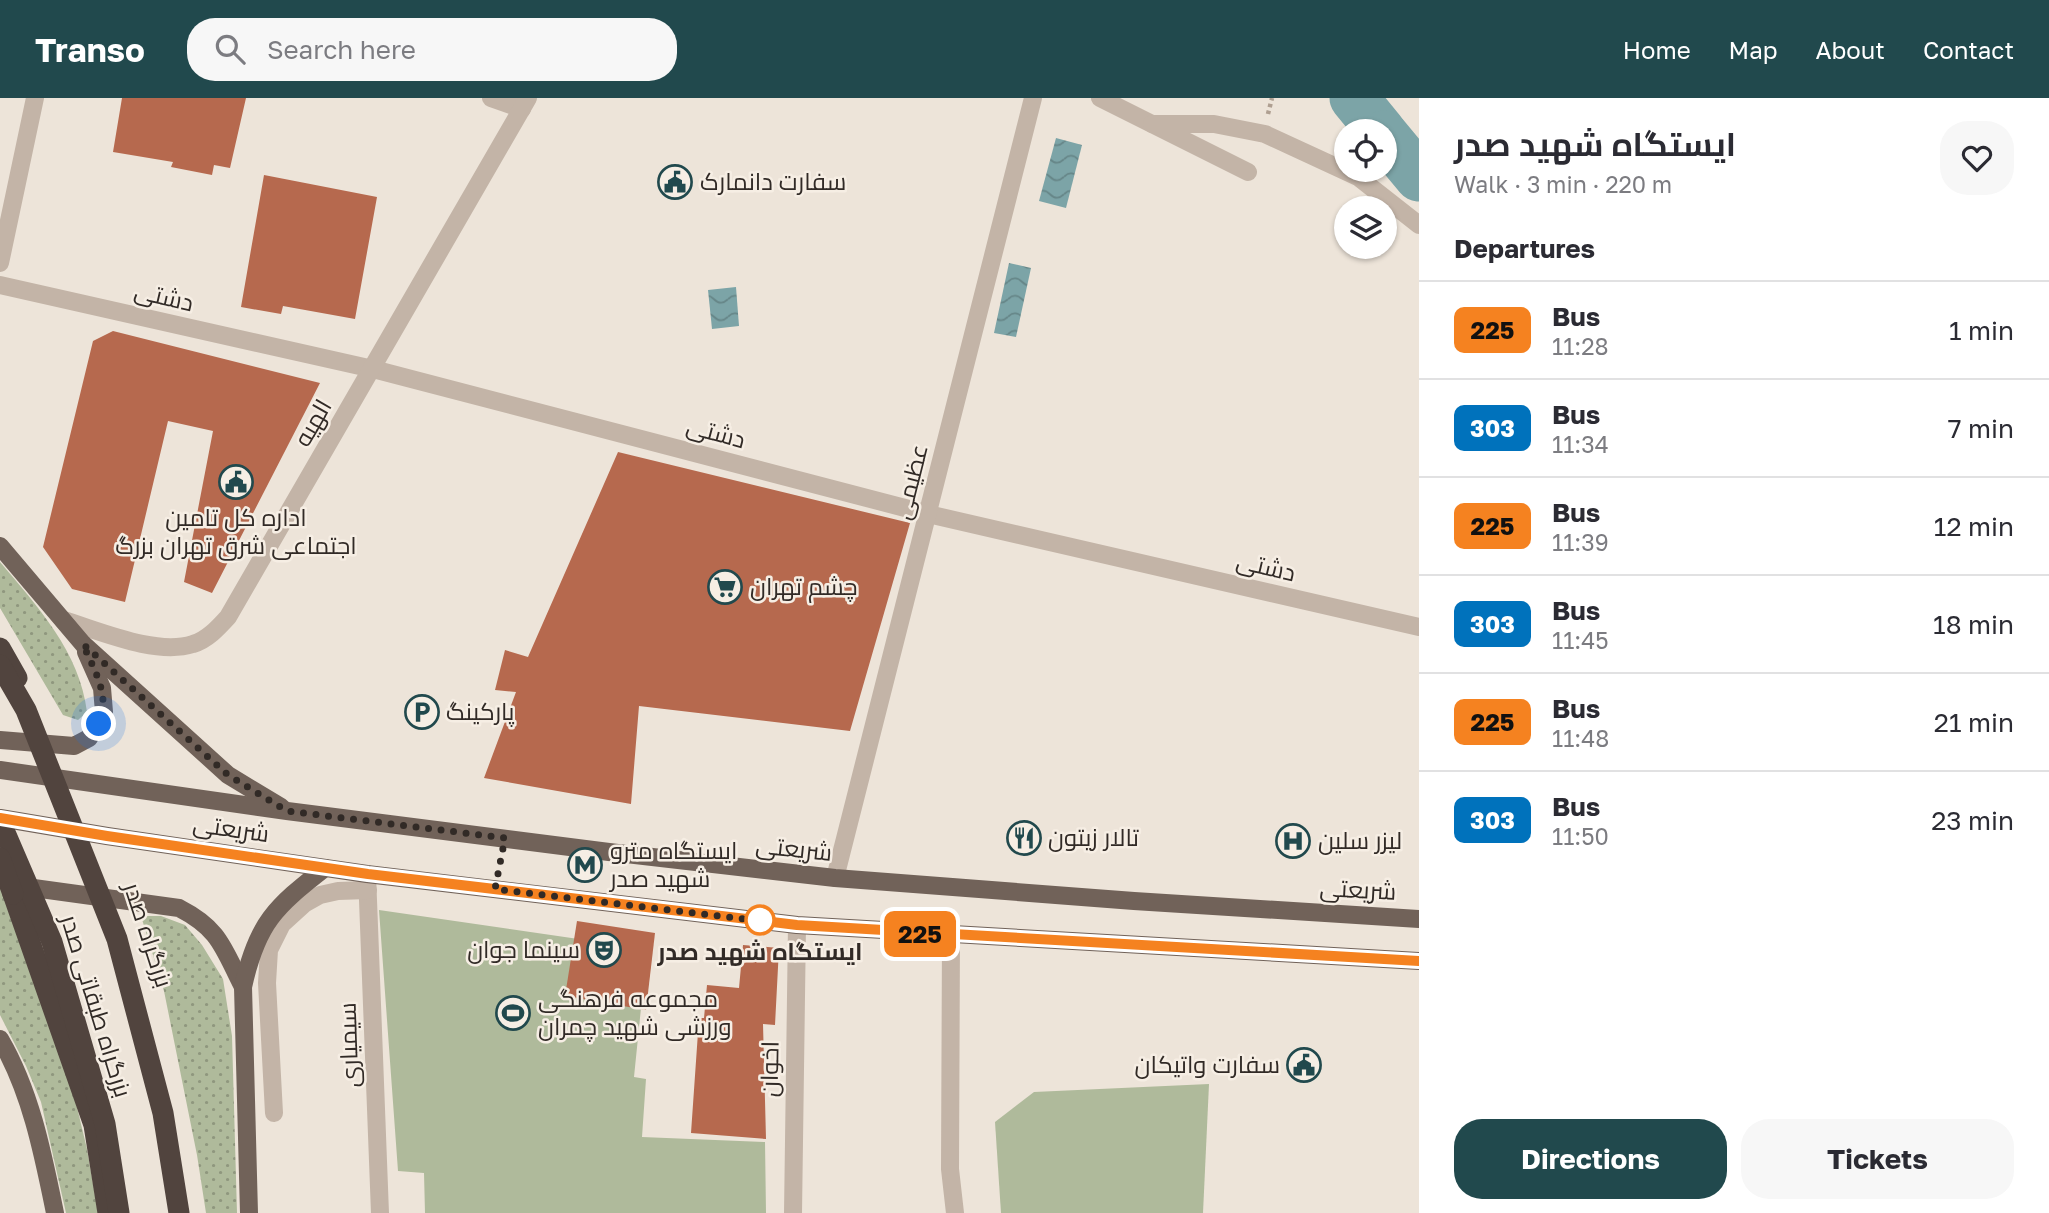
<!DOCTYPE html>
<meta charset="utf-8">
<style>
:root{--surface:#fff;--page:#f7f7f7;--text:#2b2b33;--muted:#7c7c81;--line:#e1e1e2;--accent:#21494d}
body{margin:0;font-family:"Golos Text",Cairo,sans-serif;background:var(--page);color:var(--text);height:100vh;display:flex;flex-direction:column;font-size:26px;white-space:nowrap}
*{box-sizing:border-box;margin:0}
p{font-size:23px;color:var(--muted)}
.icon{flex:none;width:38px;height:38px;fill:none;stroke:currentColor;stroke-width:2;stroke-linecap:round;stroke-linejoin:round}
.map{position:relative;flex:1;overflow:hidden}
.panel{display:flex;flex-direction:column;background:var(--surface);width:630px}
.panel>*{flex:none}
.badge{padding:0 14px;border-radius:10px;font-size:24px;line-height:46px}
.fabs{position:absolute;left:1334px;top:21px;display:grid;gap:14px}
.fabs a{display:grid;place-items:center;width:63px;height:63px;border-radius:50%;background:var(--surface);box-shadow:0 2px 5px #0004;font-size:35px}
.you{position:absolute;width:35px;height:35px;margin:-18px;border:5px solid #fff;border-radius:50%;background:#1a73e8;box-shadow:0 0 0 10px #1a73e833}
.map>.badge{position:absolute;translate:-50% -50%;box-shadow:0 0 0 4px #fff}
h2{padding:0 35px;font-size:26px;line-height:63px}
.round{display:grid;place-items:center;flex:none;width:74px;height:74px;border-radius:28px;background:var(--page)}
.summary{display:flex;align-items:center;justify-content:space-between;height:119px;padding:0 35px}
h1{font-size:33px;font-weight:700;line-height:52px}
.cta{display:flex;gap:14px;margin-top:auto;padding:14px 35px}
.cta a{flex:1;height:80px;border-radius:28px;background:var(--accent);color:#fff;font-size:28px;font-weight:700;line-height:80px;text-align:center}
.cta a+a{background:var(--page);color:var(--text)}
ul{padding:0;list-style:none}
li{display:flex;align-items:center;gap:21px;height:98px;padding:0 35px;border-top:2px solid var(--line)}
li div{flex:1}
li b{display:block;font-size:26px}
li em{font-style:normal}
li .badge{min-width:77px;font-weight:700;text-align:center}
header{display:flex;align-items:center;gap:42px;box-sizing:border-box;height:98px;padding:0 35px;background:var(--accent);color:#fff}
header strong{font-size:33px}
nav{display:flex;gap:38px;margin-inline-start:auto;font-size:24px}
.search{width:490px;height:63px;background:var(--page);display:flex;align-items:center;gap:18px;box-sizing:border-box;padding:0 24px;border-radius:28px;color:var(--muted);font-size:26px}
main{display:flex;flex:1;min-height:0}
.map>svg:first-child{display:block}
.grass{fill:url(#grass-dots)}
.pitch{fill:#afba9b}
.water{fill:url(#water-waves)}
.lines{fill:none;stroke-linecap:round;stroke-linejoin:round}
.river{stroke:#7ca4a7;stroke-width:49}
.building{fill:#b6694e}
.path{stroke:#af9f91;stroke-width:4.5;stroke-dasharray:3.5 3.5;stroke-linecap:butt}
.street{stroke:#c3b4a7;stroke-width:18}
.primary{stroke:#716259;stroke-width:18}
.highway{stroke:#51443e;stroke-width:21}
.highway-bridge{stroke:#51443e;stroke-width:21}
.line-casing{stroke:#fff;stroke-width:16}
.line{stroke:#f58220;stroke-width:10}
.walk{stroke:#312a26;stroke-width:7;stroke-dasharray:0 12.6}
.stop-dot{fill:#fff;stroke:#f58220;stroke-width:3.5}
.labels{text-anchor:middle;stroke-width:5;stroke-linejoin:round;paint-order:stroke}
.poi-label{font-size:24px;fill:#312a26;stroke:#f6eee4;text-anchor:start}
.street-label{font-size:24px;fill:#312a26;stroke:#f6eee4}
.stop-label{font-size:24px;font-weight:bold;fill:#312a26;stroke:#f6eee4}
</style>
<header>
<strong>Transo</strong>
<div class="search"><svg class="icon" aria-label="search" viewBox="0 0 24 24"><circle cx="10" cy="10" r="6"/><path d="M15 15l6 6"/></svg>Search here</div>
<nav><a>Home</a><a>Map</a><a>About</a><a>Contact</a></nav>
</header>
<main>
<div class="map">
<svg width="1419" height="1115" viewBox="0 0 1419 1115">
<defs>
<pattern id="grass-dots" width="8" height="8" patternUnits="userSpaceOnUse" patternTransform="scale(1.75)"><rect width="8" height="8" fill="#afba9b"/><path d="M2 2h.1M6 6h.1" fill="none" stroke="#8f977e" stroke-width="1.8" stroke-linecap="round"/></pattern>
<pattern id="water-waves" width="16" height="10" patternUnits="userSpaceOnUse" patternTransform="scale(1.75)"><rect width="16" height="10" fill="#7ca4a7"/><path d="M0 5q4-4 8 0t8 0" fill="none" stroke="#668688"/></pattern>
</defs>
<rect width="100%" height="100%" fill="#ede4d9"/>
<g class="grass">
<path d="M0,464c37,44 80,90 87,150l-9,8 -15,-5 -63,-107z"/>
<polygon points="0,791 9,791 69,976 87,1051 98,1115 66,1115 41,1004 26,968 0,917"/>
<polygon points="141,818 161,818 185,827 202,847 223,881 232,938 237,1115 206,1115 197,1057 164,893"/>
</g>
<g class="pitch">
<polygon points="379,812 647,851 634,979 646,981 642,1039 765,1044 766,1115 425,1115 424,1075 398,1073"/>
<polygon points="1209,986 1203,1115 1001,1115 995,1024 1034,994"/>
</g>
<g class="water">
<polygon points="1056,40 1082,47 1066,110 1039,103"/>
<polygon points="1009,165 1031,170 1016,239 994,235"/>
<polygon points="736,189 739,228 712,231 708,192"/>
</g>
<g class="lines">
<g class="river">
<polyline points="1354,0 1381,33"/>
<polyline points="1384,37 1419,79"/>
</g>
</g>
<g class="building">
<polygon points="122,0 246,0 230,70 214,67 212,77 171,69 173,64 113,54"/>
<polygon points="264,77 377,99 355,221 283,208 281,216 241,209"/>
<polygon points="113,233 320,285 212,495 184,484 213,333 168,323 125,504 72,491 43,449 93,243"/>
<polygon points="618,354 910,425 850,633 639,608 631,706 484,680 516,594 495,592 505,552 528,559"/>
<polygon points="577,823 655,835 646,912 565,898"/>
<polygon points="743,847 779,850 775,927 763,926 766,1041 691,1035 699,920 704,920 707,887 739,890"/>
</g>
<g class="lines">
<polyline class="path" points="1268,16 1272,0"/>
<g class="street">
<polyline points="491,0 522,11"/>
<polyline points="1100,0 1248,74"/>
<polyline points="1152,26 1214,26 1265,36 1358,79 1419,127"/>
<polyline points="0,165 35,0"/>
<polyline points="0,187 373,271 928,416 1419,529"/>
<path d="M63,522c37,11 93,36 130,24 14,-4 25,-16 35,-27l300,-519"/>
<polyline points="367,776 380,1115"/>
<polyline points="835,780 1033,0"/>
<polyline points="951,837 950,1071 955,1115"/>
<polyline points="274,1015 267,885 269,852 282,826 304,806 320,797 338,793 368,792"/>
<polyline points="793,1115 797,827"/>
</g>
<g class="primary">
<polyline points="0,448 83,546 228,677 281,709"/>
<polyline points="0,642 74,648 89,640 104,614 102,590 86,554"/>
<polyline points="0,672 287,713 609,754 835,780 1134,803 1419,821"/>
<polyline points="0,720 107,738 367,776 797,827 1419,863"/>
<path d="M19,788l160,22c41,21 44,40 64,79"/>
<path d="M0,941c31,53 43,115 55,174"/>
<path d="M249,1115l-6,-226c14,-64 32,-80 82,-119"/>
</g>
<g class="highway">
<polyline points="0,550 17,580"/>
<polyline points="13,796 94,1027 108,1115"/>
</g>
<g class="highway-bridge">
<polyline points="0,567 26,612 117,841 163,1015 179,1115"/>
<polyline points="0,723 52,844 105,1026 119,1115"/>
<polyline points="0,760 13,796"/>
</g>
</g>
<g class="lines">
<g class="line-casing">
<polyline id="line" points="0,720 107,738 368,776 797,827 1419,863"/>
</g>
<use href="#line" class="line"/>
<path class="walk" d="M99,626c12,-28 -5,-54 -16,-80l145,131 59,36 218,27 -10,51 274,33 -9,-2"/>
</g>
<defs>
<g id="civic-ring" transform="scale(1.75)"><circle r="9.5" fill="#f6eee4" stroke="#21494d" stroke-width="1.5"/><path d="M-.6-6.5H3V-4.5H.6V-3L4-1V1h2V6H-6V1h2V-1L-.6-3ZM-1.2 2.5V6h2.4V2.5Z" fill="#21494d"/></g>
<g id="supermarket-ring" transform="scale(1.75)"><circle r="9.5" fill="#f6eee4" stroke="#21494d" stroke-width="1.5"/><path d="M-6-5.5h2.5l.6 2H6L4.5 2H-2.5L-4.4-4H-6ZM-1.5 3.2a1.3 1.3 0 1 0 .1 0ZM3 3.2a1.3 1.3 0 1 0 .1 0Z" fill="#21494d"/></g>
<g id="parking-ring" transform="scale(1.75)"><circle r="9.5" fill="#f6eee4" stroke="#21494d" stroke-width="1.5"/><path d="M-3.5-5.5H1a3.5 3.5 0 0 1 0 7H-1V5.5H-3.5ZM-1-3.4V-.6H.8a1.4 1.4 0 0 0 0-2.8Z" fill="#21494d"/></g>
<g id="restaurant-ring" transform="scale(1.75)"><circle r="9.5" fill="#f6eee4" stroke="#21494d" stroke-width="1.5"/><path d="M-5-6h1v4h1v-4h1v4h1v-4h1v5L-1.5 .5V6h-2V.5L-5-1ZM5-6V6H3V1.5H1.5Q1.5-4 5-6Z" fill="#21494d"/></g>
<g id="hospital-ring" transform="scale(1.75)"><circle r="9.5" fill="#f6eee4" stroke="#21494d" stroke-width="1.5"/><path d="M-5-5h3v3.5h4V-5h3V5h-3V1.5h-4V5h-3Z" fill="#21494d"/></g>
<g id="metro-ring" transform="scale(1.75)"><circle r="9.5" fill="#f6eee4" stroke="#21494d" stroke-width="1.5"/><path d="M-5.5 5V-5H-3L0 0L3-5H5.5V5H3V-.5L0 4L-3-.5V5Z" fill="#21494d"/></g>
<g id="theatre-ring" transform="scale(1.75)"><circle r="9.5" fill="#f6eee4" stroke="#21494d" stroke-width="1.5"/><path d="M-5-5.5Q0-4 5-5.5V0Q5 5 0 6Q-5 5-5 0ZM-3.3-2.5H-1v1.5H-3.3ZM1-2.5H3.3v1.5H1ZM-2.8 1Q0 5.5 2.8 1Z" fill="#21494d"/></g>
<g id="stadium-ring" transform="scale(1.75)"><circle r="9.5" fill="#f6eee4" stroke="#21494d" stroke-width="1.5"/><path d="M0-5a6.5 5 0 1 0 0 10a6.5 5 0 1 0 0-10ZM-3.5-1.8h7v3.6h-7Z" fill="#21494d"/></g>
</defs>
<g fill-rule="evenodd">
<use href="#civic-ring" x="675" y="84"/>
<use href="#civic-ring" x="236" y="384"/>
<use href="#supermarket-ring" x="725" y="489"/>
<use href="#parking-ring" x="422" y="614"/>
<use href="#restaurant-ring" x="1024" y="740"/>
<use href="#hospital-ring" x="1293" y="743"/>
<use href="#metro-ring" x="585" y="767"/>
<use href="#theatre-ring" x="604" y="852"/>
<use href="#stadium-ring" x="513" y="915"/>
<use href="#civic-ring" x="1304" y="967"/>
</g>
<circle class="stop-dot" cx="760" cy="822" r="14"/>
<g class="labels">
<g class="poi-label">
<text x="700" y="92">سفارت دانمارک</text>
<text x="236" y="428" text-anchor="middle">اداره کل تامین<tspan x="236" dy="28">اجتماعی شرق تهران بزرگ</tspan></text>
<text x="750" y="497">چشم تهران</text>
<text x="446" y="622">پارکینگ</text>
<text x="1048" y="748">تالار زیتون</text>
<text x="1318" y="751">لیزر سلین</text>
<text x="610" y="761">ایستگاه مترو<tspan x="610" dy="28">شهید صدر</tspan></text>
<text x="580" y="860" text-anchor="end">سینما جوان</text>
<text x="538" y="909">مجموعه فرهنگی<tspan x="538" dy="28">ورزشی شهید چمران</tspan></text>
<text x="1280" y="975" text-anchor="end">سفارت واتیکان</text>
</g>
<g class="street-label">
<text transform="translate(164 199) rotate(13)" y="8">دشتی</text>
<text transform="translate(313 325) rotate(-60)" y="8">الهیه</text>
<text transform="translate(716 335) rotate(15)" y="8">دشتی</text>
<text transform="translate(911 384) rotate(-76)" y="8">عظیمی</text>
<text transform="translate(1266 469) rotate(13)" y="8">دشتی</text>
<text transform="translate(231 731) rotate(8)" y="8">شریعتی</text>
<text transform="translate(794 751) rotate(6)" y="8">شریعتی</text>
<text transform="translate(1358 792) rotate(3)" y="8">شریعتی</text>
<text transform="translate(148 837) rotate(72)" y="8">بزرگراه صدر</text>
<text transform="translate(96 908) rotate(73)" y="8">بزرگراه طبقاتی صدر</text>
<text transform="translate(349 947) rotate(-92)" y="8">سیمیاری</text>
<text transform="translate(770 971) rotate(-89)" y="8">اخوان</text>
</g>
<g class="stop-label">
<text x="760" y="862">ایستگاه شهید صدر</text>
</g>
</g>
</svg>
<div class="fabs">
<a><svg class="icon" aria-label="locate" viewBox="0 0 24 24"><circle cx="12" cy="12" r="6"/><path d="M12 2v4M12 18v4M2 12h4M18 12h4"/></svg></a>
<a><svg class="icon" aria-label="layers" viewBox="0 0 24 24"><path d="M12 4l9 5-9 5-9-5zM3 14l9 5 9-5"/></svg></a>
</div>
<div class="you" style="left:99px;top:626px"></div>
<b class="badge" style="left:920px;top:836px;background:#f58220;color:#111">225</b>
</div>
<section class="panel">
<div class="summary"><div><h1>ایستگاه شهید صدر</h1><p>Walk · 3 min · 220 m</p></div><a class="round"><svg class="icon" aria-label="heart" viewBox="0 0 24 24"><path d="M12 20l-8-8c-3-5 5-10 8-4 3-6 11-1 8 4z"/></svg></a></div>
<h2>Departures</h2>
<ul>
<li><span class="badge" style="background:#f58220;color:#111">225</span><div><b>Bus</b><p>11:28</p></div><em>1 min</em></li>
<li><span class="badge" style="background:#0072bc;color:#fff">303</span><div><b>Bus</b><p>11:34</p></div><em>7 min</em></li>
<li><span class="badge" style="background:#f58220;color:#111">225</span><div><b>Bus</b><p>11:39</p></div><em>12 min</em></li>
<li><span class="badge" style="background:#0072bc;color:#fff">303</span><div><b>Bus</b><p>11:45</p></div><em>18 min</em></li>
<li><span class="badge" style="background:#f58220;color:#111">225</span><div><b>Bus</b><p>11:48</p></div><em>21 min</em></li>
<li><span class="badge" style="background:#0072bc;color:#fff">303</span><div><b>Bus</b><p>11:50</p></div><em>23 min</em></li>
</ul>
<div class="cta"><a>Directions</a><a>Tickets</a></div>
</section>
</main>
